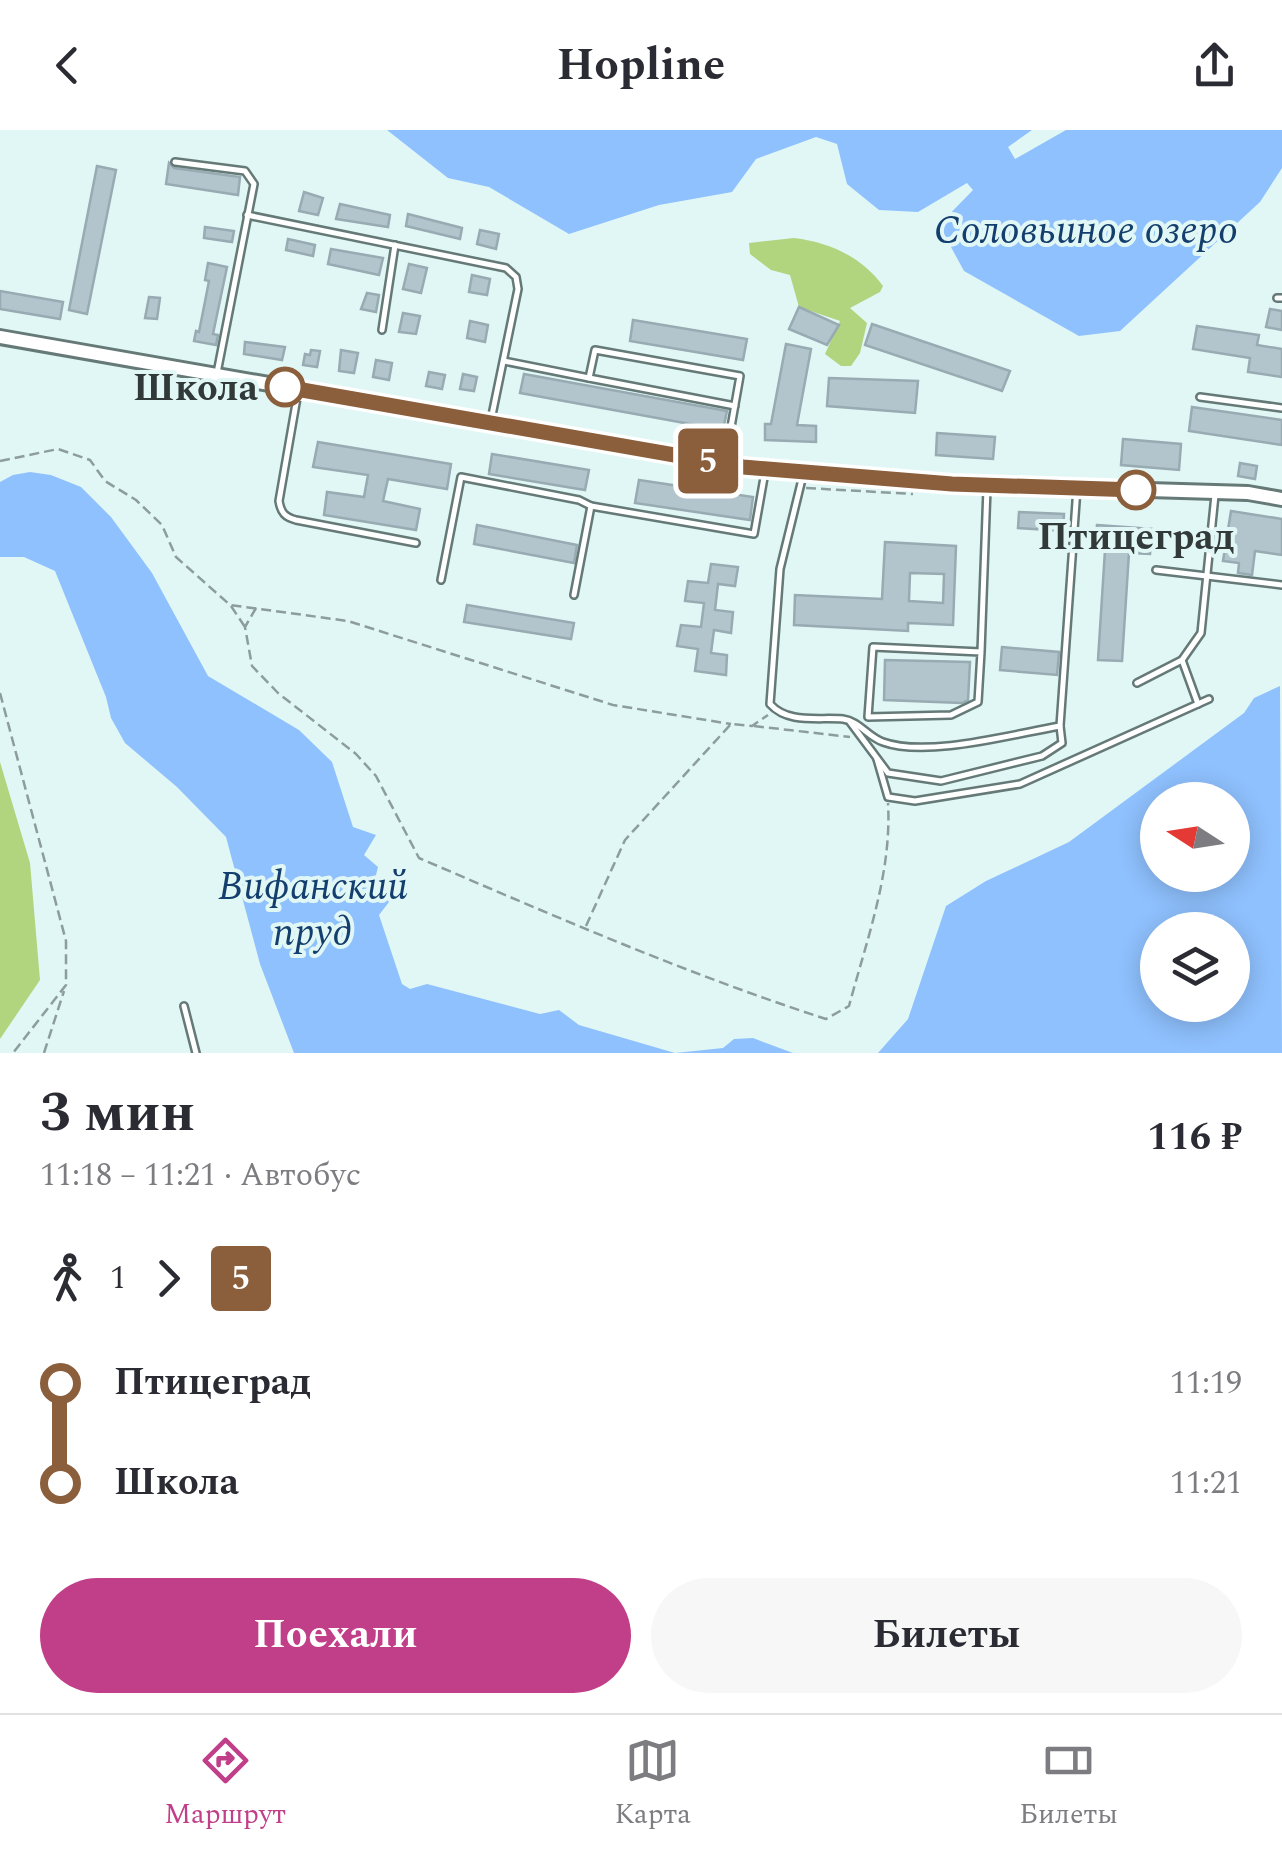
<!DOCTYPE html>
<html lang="ru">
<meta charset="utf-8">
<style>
:root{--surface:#fff;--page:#f7f7f7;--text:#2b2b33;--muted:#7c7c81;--line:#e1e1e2;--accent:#c13f89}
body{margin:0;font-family:Spectral,serif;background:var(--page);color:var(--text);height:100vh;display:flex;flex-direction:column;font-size:38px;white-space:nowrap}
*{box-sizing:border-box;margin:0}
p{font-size:32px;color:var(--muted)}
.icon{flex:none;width:55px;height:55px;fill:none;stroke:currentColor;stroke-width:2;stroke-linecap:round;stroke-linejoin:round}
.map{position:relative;height:923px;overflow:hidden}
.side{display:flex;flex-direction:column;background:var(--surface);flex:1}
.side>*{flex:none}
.badge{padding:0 20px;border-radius:8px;font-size:35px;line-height:65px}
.needle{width:65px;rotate:282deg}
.controls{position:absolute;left:1140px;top:652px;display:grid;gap:20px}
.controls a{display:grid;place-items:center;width:110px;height:110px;border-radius:50%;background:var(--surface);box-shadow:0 5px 25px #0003;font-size:50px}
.map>.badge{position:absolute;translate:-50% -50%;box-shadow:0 0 0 5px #fff}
.legs{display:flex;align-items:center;gap:15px;height:110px;padding:0 40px;font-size:32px}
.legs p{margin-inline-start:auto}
.headline{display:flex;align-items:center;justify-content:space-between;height:170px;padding:0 40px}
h1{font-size:55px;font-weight:700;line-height:75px}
.action{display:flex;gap:20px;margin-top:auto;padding:20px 40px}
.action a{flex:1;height:115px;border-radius:60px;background:var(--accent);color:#fff;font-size:40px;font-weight:700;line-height:115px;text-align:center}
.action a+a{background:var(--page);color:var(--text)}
ul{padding:0 40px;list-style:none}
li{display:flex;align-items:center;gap:35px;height:100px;font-size:38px}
li i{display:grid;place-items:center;width:15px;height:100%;margin:0 12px;background:currentColor}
li i::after{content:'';width:25px;height:25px;margin:-12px;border:8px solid;border-radius:50%;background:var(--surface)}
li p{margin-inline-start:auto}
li:first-child i{background:linear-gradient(#0000 50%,currentColor 0)}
li:last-child i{background:linear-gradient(currentColor 50%,#0000 0)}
header{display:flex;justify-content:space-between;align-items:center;height:130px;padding:0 40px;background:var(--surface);font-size:45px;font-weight:700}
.dock{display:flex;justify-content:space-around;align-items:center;height:140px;border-top:2px solid var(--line);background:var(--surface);font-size:28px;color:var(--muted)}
.dock a{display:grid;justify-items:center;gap:5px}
.dock .current{color:var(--accent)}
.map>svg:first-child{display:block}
.green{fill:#b1d47f}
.water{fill:#8fc1fe;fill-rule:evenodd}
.building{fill:#b2c5cd;stroke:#98aab2;stroke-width:2.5;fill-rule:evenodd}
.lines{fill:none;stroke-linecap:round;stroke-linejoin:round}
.service-casing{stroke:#657977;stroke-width:10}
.tertiary-casing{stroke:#657977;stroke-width:18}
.path{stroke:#8d9d9c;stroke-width:2.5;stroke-dasharray:10 5;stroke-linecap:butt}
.service{stroke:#fff;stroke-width:5}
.tertiary{stroke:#fff;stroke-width:12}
.line-1-casing{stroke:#fff;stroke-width:22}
.line-1{stroke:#8b5e3c;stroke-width:15}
.stop-1-dot{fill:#fff;stroke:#8b5e3c;stroke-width:5}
.labels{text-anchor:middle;stroke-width:8;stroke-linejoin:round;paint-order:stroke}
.stop-label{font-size:38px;font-weight:bold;fill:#313939;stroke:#e1f7f5;text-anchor:end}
.water-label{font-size:40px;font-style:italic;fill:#133e6d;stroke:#e1f7f5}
</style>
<header><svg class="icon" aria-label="back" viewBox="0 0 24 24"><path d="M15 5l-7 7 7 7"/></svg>Hopline<svg class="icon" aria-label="share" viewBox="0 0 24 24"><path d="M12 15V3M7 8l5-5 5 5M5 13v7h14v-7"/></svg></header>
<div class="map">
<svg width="1282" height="923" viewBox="0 0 1282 923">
<rect width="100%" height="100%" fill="#e1f7f5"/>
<g class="green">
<path d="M794,108c35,4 68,19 89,48l-3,6 -30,16 17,15 -7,30 -9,13h-10l-16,-12 15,-33 -41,-14 -9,-32 -19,-5 -21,-16 -1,-11z"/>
<polygon points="0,632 30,733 40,850 0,909"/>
</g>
<g class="water">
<polygon points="387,0 1032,0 1008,17 1015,29 1066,0 1282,0 1282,38 1260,72 1120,201 1079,206 964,141 939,95 973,60 967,53 918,82 879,80 847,54 837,14 816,7 756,29 732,62 659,75 569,104 489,57 448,48"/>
<polygon points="30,342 51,345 81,357 111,387 152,443 208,546 299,600 332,632 353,697 376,705 364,725 378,737 374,753 389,772 379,785 402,854 410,859 427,854 540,884 559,880 579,895 675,923 723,918 734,909 753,908 793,923 294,923 260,834 226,707 177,657 125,613 111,588 106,567 55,441 24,427 0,427 0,352 13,345"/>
<path d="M1280,556l2,367h-404l30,-34 38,-113 40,-25 83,-39 175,-129 10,-15zM1232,670v75h-74v-75zM1232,800v75h-74v-75z"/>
</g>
<g class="building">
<polygon points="169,33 174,38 240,47 238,65 166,54"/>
<polygon points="97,36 116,40 87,184 69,180"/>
<polygon points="304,62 323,68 318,85 299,81"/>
<polygon points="340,74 390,85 388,97 336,89"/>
<polygon points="408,84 462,98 460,109 406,96"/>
<polygon points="205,97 234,101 232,112 204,108"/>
<polygon points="480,100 499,104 496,119 477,114"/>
<polygon points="288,109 315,115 313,126 286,120"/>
<polygon points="331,119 383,128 379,145 328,134"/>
<polygon points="208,133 227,137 213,204 218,205 216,215 194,211 196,201 199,202 209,151 205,150"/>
<polygon points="409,134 427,138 421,163 403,159"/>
<polygon points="472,145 490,149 487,165 469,162"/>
<polygon points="0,161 63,172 60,189 0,179"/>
<polygon points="367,163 379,165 376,182 361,179"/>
<polygon points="149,167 160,168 157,189 145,188"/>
<polygon points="799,177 839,195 827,215 789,199"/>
<polygon points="1270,179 1282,181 1282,200 1266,197"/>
<polygon points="403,183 420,186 416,204 399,202"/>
<polygon points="633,190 747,209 743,230 630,211"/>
<polygon points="470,191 488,195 485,212 467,208"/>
<polygon points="872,194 1010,241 1002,261 865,215"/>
<polygon points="1197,196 1259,205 1257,215 1282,219 1282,247 1248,242 1250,228 1193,219"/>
<polygon points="245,212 285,217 282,230 244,224"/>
<polygon points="786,214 811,219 797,295 816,296 816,312 765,310 765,294 771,294"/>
<polygon points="311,220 320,221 317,237 303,235 305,224 310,225"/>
<polygon points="341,220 358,223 354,243 339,241"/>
<polygon points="376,230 392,233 389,250 373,247"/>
<polygon points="429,242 445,245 442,259 426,256"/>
<polygon points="463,244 477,247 474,261 460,259"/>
<polygon points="524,244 727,281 723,300 520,263"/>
<polygon points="829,248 918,251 915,283 827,276"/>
<polygon points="1192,277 1282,290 1282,315 1189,301"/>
<polygon points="937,303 995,307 993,329 936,325"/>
<polygon points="1123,309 1181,314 1179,340 1121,335"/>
<polygon points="318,312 451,334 447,359 388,349 383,371 420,379 416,400 324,385 327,362 364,367 368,345 313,337"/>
<polygon points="492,324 589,340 585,360 489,344"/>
<polygon points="1240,333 1257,336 1255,349 1238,346"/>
<polygon points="639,350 753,367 750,390 635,373"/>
<polygon points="1231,381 1282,389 1282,425 1255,421 1252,445 1238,443 1239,433 1223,431"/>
<polygon points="1019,382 1064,384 1063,401 1018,398"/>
<polygon points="477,395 577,415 574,433 474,414"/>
<polygon points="1097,395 1152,399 1150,424 1129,423 1122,531 1098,530 1105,420 1095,419"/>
<path d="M885,412l71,4 -3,79 -45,-2v8l-114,-6 1,-30 87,4zM910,443l34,1 -1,29 -34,-2z"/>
<polygon points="711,434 738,437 735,456 718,454 715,480 733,482 731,503 714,500 711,523 727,525 726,545 695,541 698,519 677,516 681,495 701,497 704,473 685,471 688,451 708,453"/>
<polygon points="467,475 574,493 571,509 464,492"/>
<polygon points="1002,517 1059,522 1057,545 1000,540"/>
<polygon points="885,530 970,532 968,570 962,573 884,570"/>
</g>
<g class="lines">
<g class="service-casing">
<g id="service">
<polyline points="175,32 245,41 254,54 217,243"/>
<polyline points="247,85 506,138 516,147 518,159 491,290"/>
<polyline points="1277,168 1282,168"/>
<polyline points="382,200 395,115"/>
<polyline points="504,231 589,248"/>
<path d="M298,262l-19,109c2,12 6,16 17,19l120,23"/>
<polyline points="1200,267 1282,278"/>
<polyline points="725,331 740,246 595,220 589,248 735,276"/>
<path d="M803,345l-23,94 -10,135c18,20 48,13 73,15 16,2 25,18 40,23 44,16 130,-8 177,-16l17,-238"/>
<polyline points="1156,440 1282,455"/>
<polyline points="441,450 461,347 579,370 591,376 754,404 765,342"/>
<polyline points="574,465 591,376"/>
<polyline points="981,522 978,572 951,585 868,587 873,517 981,522 987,358"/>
<polyline points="1182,530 1198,574"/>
<polyline points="1137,553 1182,530 1201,503 1215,365"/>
<polyline points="850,592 888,643 941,651 1042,626 1062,613 1060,596"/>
<polyline points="877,629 888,667 915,671 1020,654 1209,569"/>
<polyline points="184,876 196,923"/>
</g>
</g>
<g class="tertiary-casing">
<polyline id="tertiary" points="0,207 743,337 952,354 1248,363 1282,369"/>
</g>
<g class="path">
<polyline points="0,331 58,319 90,330 105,351 136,370 162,395 176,427 230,475 348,491 613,575 731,594"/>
<polyline points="806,358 913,364"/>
<polyline points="231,476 245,497"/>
<path d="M256,478l-11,19 7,39 26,27 78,61 20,22 43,82c135,58 268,116 407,161l23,-13c18,-67 43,-134 39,-203"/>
<polyline points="0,563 66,811 66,855 13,923"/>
<polyline points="754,596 850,607"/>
<polyline points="586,796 625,710 731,594 752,596 768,585"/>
<polyline points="44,923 64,861"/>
</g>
<use href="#service" class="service"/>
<use href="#tertiary" class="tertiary"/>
</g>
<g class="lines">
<g class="line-1-casing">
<polyline id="line-1" points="285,257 743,337 952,354 1136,360"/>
</g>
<use href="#line-1" class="line-1"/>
</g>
<g class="stop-1-dot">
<circle cx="285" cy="257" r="18"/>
<circle cx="1136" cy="360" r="18"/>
</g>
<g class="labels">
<g class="stop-label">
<text x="258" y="270">Школа</text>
<text x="1136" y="419" text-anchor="middle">Птицеград</text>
</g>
<g class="water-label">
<text x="1086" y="113">Соловьиное озеро</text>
<text x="313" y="769">Вифанский<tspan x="313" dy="46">пруд</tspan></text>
</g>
</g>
</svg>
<div class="controls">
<a><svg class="needle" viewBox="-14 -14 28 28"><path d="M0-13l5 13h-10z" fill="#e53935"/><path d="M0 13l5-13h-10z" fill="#7c7c81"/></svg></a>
<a><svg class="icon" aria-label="layers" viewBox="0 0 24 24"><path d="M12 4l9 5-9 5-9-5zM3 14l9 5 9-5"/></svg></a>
</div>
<b class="badge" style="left:708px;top:331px;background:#8b5e3c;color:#fff">5</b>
</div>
<section class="side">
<div class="headline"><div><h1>3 мин</h1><p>11:18 – 11:21 · Автобус</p></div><b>116 ₽</b></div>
<div class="legs"><svg class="icon" aria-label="walk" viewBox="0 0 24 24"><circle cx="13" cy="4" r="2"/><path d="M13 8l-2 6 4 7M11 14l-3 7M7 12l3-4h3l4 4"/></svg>1<svg class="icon" aria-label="forward" viewBox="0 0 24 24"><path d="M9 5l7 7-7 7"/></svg><b class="badge" style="background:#8b5e3c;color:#fff">5</b></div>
<ul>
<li><i style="color:#8b5e3c"></i><b>Птицеград</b><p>11:19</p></li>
<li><i style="color:#8b5e3c"></i><b>Школа</b><p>11:21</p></li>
</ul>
<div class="action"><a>Поехали</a><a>Билеты</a></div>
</section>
<nav class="dock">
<a class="current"><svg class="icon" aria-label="directions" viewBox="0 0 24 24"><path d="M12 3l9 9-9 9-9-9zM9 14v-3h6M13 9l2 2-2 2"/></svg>Маршрут</a>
<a><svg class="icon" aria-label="map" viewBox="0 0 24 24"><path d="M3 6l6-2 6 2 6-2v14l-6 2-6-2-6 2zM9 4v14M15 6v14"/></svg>Карта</a>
<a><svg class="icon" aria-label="tickets" viewBox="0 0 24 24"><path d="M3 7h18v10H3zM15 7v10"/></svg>Билеты</a>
</nav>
